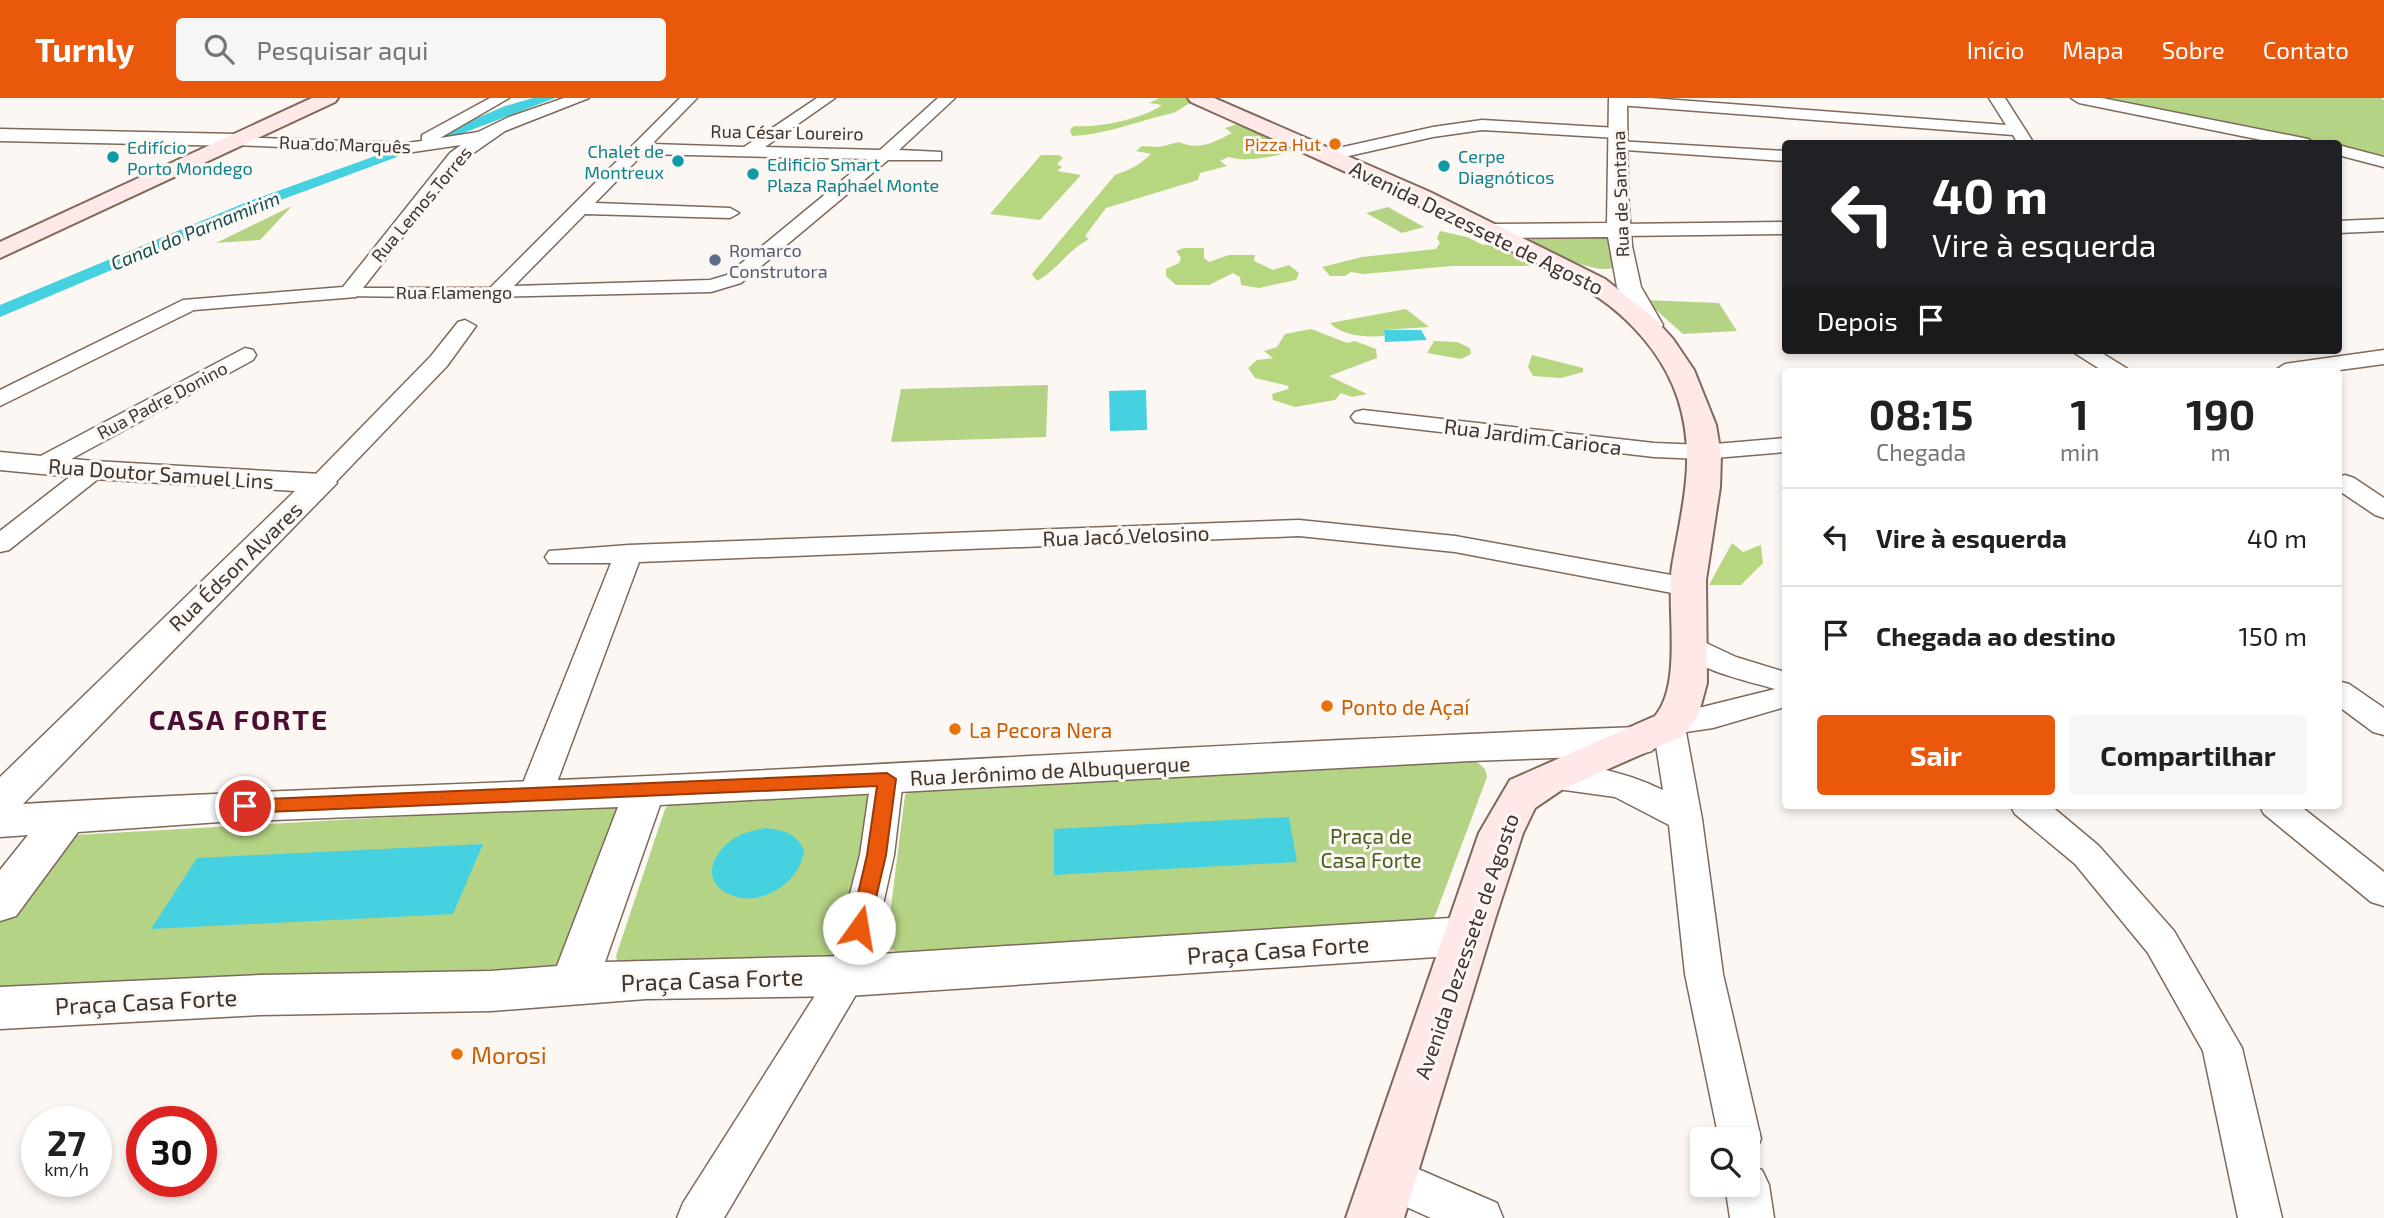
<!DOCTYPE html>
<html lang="pt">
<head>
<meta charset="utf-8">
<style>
  body { margin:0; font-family:"Exo 2",sans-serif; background:#f6f6f6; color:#202124; height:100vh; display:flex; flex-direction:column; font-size:26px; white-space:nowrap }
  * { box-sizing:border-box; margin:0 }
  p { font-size:23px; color:#757577 }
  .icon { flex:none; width:38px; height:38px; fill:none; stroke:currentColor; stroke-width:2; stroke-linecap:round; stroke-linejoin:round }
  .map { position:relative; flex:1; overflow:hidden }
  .details { position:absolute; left:1782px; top:270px; width:560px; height:441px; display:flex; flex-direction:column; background:#fff; border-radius:7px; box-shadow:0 4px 10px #0003 }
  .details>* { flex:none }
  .guide { position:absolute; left:1782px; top:42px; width:560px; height:214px; border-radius:7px; box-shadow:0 4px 10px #0003; background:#202124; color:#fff; overflow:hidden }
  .buttons { position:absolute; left:1690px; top:1029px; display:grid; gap:14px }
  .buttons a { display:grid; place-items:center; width:70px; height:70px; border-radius:7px; background:#fff; box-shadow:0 4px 10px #0003; font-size:35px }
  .speed { position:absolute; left:21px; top:1008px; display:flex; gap:14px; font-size:35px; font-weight:700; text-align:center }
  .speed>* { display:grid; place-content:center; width:91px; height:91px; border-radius:50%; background:#fff; box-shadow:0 4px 10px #0003; line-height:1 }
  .speed small { font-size:18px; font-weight:400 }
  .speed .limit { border:10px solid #d22; background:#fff; color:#111 }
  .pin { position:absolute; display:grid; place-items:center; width:60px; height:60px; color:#fff; margin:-30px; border:4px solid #fff; border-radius:50%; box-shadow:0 2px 7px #0007 }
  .me { position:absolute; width:77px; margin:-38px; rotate:13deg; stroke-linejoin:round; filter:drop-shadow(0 0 5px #0008) }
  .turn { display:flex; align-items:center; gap:24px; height:147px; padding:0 35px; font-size:32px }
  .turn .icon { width:91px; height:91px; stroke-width:2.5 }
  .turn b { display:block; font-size:49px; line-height:60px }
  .then { display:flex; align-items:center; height:66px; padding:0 35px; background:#0003; gap:14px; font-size:26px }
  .eta { display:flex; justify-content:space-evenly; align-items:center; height:119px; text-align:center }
  .eta b { font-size:42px; font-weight:700; line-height:49px }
  .action { display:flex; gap:14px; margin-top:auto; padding:14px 35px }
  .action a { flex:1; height:80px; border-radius:7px; background:#ea580c; color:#fff; font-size:28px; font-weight:700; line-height:80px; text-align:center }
  .action a+a { background:#f6f6f6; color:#202124 }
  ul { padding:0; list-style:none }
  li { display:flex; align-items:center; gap:21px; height:98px; padding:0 35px; border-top:2px solid #e0e0e0 }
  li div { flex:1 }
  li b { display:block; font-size:26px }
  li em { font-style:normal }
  header { display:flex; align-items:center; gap:42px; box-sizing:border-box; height:98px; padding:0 35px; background:#ea580c; color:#fff }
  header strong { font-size:33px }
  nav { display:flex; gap:38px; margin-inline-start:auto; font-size:24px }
  .search { width:490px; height:63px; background:#f6f6f6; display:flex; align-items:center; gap:18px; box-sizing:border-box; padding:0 24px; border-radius:7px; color:#757577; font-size:26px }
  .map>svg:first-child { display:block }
</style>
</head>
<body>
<header>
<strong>Turnly</strong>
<div class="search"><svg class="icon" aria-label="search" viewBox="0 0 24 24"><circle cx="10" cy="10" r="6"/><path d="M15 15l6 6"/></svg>Pesquisar aqui</div>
<nav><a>Início</a><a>Mapa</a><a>Sobre</a><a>Contato</a></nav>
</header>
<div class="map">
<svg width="2384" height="1120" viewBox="0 0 2384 1120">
  <rect width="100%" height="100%" fill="#fcf7f3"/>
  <!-- green -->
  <path fill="#b5d385" d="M2077,0H2381L2384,2V64L2338,54V46L2299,45Z
    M292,108L260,142L216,145Z
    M1388,109L1424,129L1402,135L1366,115Z
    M1607,138L1612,141V170C1596,176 1540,153 1530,140Z
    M1645,202L1719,205L1737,233L1683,236Z
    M1048,287L1046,339L891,344L901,291Z
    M1475,662L1485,671L1487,679L1433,823L900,855L886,849L905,697L909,693Z
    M869,695L873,700L837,857L626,867L617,863L616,858L665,711L670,706Z
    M624,706L560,871L0,897V815L74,737Z"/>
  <!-- forest -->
  <path fill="#b6d680" d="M1159,0H1186L1193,4C1184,7 1178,15 1169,16C1134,24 1109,36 1072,38L1070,32L1074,28C1097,30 1143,21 1162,7L1149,5Z
    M1244,24L1299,51C1276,58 1252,65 1228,59L1220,63L1227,68L1200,75L1198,82L1106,110L1085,138L1089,141C1068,152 1057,172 1037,183L1032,176L1115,77C1129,72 1140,67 1151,56L1136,53L1142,48L1159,49L1179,44C1198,53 1215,44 1232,35L1225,30Z
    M1041,57H1059L1063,60L1057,66L1062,69L1057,73L1081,77L1040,122L990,116Z
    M1440,133L1467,139L1483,147L1492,146L1536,168H1451L1364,176L1351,174L1345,178H1330L1322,169L1362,159L1436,151L1440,145L1437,140Z
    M1184,150H1204V160L1209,164L1229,157H1255L1254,163L1273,172L1289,167L1299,175L1296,182L1259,190L1241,187L1240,179L1233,175L1209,187H1176L1166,178V171L1179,165L1181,160L1176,153Z
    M1406,211L1429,229L1384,232V238C1367,239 1343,239 1330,225Z
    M1311,231L1347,245L1355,243L1376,251L1377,260L1329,278L1367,296L1352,299L1341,295L1335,302L1295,309L1273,302L1272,296L1288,291L1289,288L1255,280L1248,270L1257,262L1273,260L1264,253L1277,249L1285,236Z
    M1434,243L1457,244L1470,250L1471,256L1461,261L1427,255Z
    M1532,257L1583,270V274L1561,280L1533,278L1528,269Z
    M1732,445L1743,454L1761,447L1763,465L1741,487H1709Z"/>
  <!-- water -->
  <path fill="#45d1df" d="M1384,232H1421L1427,242L1385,244Z
    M1146,292L1147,332L1110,333L1109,293Z
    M1289,719L1297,764L1054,777V731Z
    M765,730C784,732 796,735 804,752C801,787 753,815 722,792C701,777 717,750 735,740C744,734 755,732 765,730Z
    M483,746L453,816L151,831L197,760Z"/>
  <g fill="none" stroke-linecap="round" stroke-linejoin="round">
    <!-- canal -->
    <path fill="#45d1df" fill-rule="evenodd" d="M533,0H555L450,40L438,37L505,8Z
      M392,52L399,56L397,59L259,110L0,219V207L247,104Z"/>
    <!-- pedestrian casing -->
    <g stroke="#7e695a" stroke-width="3">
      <path id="pedestrian" d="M349,190H496L504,195L496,200L344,198L341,195Z"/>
    </g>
    <!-- minor casing -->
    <g stroke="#7e695a" stroke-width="3">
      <path id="minor" d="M490,0H509L440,40L478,34L509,19L564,0H589L505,33L462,63L356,199L194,212L0,308V292L183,202L343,189L450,55L461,47L406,55L237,47L231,45V39L406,45L422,43V37Z
        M680,0H697L652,46L744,49L817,0H835L765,49L880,52L938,0H955L899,52L941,54V62H888L741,185L711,194L489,199L486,195L489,191ZM643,56L868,61L727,177L710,182L514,188L585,116L730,120L739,115L730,110L595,105Z
        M1612,0H1651L2006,27L1989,0H2005L2033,44L2018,46L2013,37L1618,7L1613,5Z
        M2071,0H2102L2308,41L2316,46H2281L2079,5Z
        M1482,22L1617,30L1625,35L1617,40L1482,32L1433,39L1331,62L1323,57L1325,53L1433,29Z
        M1617,43L1785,53V63L1611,51L1609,48Z
        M2338,47L2384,59V69L2338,57Z
        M2384,121V133L2338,135V123Z
        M1785,124V136L1621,138L1612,132L1621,126Z
        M465,222L476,228L447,268L330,390H312L308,385L312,380L431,258L458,224Z
        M245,250L253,252L256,257L253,262L51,372H33L30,367L33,362Z
        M2070,252H2097L2131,273H2103Z
        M2384,252V266L2332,273H2274L2285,266Z
        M1363,312L1654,345L1703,347L1785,340V354L1703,361L1654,359L1355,324L1351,319L1355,314Z
        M94,365L103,367L106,372L103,377L9,452L0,454V433L85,367Z
        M2345,377L2354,380L2384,400V420L2375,417L2338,392V379Z
        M1299,422L1455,438L1688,480L1698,483L1702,489L1698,495L1688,498L1455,454L1299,438L639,464L553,695L548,704L536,707L524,704L519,695L611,465H549L545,459L549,453L629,447Z
        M1689,537L1736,559L1785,574V609L1713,630L1686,634L1702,721L1723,876L1761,1041L1755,1055L1748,1058V1041H1719L1685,876L1669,727L1615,699L1536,688L1532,680L1536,672C1576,660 1628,675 1663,692L1653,628L1658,620L1775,591C1748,583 1690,571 1674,547L1679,540Z
        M2338,583L2349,586L2384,610V637L2373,634L2338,608Z
        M887,669L899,673L903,681L894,757L867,878L724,1120H677L683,1105L830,874L860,757L871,681L875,673Z
        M2010,707H2050L2099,748L2174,833L2242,950L2282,1120H2238L2203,953L2148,855L2075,766L2015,716Z
        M2259,707H2299L2384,774V808L2371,804L2264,716Z
        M1388,1058L1497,1105L1503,1120H1431L1373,1094L1366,1079L1373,1064Z
        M1748,1067L1762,1072L1769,1087L1774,1120H1730L1725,1087H1748Z"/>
    </g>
    <!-- tertiary casing -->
    <g stroke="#7e695a" stroke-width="3">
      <path id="tertiary" d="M1609,0H1627L1628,96L1632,148L1641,189L1663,227L1659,233H1641L1617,189L1608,139L1494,140L1486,138L1482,133L1486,128L1494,126L1607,125Z
        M0,31L237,36L247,42L237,48L0,43Z
        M0,354L94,363L321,376L332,378L337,385L23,706C232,693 440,688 648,678C978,662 1308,641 1638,629L1652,633L1658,643L1652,653L1638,657L1470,663L660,707L605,864L848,858L1466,819L1482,825L1489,838L1482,851L1466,857L848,898L646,901L491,913L260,917L0,931V889L260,877L491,873L557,868L618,709L220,724L78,734L16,818L0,823V772L28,737L0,739V679L295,393L94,381L0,372Z"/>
    </g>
    <!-- secondary casing -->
    <g stroke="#7e695a" stroke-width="4">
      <path id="secondary" d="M312,0H338L335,4L0,160V144Z
        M1188,0H1214L1430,94L1605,181L1653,219L1673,241L1694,272L1716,327L1721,357L1720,389L1706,482L1707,585L1698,618L1683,638L1563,691L1535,710L1523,735L1496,818L1404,1120H1346L1479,735L1510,682L1655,618C1683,585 1666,509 1672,468C1682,410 1697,359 1678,301C1666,264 1640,232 1610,208C1574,180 1530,163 1489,142C1391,93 1291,49 1191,4Z"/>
    </g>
    <!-- pedestrian -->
    <use href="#pedestrian" fill="#fff" fill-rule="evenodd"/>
    <!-- minor -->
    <use href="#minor" fill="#fff" fill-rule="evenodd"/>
    <!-- tertiary -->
    <use href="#tertiary" fill="#fff" fill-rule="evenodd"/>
    <!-- secondary -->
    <use href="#secondary" fill="#fee8e8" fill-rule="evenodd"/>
  </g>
  <!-- route -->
  <path fill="#ea580c" stroke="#983908" stroke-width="2" d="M887,675L896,681L886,757L869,830L866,836H852L850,830L867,757L877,688L245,715L236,708L245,702Z"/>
  <!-- markers -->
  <g fill="#e8710a" stroke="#fcf7f3" stroke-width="2.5">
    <circle cx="1335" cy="46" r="7"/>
    <circle cx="1327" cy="608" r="7"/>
    <circle cx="955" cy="631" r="7"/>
    <circle cx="457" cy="956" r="7"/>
  </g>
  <g fill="#0f9aa8" stroke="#fcf7f3" stroke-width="2.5">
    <circle cx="113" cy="59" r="7"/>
    <circle cx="678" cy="63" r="7"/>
    <circle cx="1444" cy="68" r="7"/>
    <circle cx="753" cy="76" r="7"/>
  </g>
  <circle fill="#5c6f8a" stroke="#fcf7f3" stroke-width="2.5" cx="715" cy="162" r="7"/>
  <g text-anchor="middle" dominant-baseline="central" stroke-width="6" stroke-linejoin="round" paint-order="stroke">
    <!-- far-street labels -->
    <g font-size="18" fill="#3d342d" stroke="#fcf7f3">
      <text transform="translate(787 34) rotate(1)">Rua César Loureiro</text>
      <text transform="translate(345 46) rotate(2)">Rua do Marquês</text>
      <text transform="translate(1620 96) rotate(-92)">Rua de Santana</text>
      <text transform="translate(421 106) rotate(-50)">Rua Lemos Torres</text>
      <text x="454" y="194">Rua Flamengo</text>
      <text transform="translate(162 302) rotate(-28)">Rua Padre Donino</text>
    </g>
    <!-- far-food labels -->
    <g font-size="18" fill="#c56008" stroke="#fcf7f3" text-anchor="end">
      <text x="1321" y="46">Pizza Hut</text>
    </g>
    <!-- far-culture labels -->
    <g font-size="18" fill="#0d838f" stroke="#fcf7f3" text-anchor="start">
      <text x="127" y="49">Edifício<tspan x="127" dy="21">Porto Mondego</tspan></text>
      <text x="664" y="53" text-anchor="end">Chalet de<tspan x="664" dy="21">Montreux</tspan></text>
      <text x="1458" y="58">Cerpe<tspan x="1458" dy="21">Diagnóticos</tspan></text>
      <text x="767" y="66">Edificio Smart<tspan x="767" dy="21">Plaza Raphael Monte</tspan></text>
    </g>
    <!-- far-service labels -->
    <g font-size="18" fill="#4e5e75" stroke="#fcf7f3" text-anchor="start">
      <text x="729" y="152">Romarco<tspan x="729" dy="21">Construtora</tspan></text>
    </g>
    <!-- far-water labels -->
    <g font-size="19" font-style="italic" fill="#104c52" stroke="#fcf7f3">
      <text transform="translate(195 132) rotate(-22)">Canal do Parnamirim</text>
    </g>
    <!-- street labels -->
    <g font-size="21" fill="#3d342d" stroke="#fcf7f3">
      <text transform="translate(1477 129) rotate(26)">Avenida Dezessete de Agosto</text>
      <text transform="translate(1533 338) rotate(7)">Rua Jardim Carioca</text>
      <text transform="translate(161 375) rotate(4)">Rua Doutor Samuel Lins</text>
      <text transform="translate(1126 437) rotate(-2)">Rua Jacó Velosino</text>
      <text transform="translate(235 468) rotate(-44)">Rua Édson Alvares</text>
      <text transform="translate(1050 672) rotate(-3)">Rua Jerônimo de Albuquerque</text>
      <text transform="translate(1466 848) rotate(-71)">Avenida Dezessete de Agosto</text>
    </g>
    <!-- food labels -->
    <g font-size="21" fill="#c56008" stroke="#fcf7f3" text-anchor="start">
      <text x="1341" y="608">Ponto de Açaí</text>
      <text x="969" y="631">La Pecora Nera</text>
    </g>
    <!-- park labels -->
    <g font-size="21" fill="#495e21" stroke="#fcf7f3">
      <text x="1371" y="737">Praça de<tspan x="1371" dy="24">Casa Forte</tspan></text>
    </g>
    <!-- near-street labels -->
    <g font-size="24" fill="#3d342d" stroke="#fcf7f3">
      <text transform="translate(1278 851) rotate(-4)">Praça Casa Forte</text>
      <text transform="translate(712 881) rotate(-2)">Praça Casa Forte</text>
      <text transform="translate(146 903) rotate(-3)">Praça Casa Forte</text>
    </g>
    <!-- near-food labels -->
    <g font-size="24" fill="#c56008" stroke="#fcf7f3" text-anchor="start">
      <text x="471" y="956">Morosi</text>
    </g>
    <!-- district labels -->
    <g font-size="28" font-weight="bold" letter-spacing="2" fill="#4c0f33" stroke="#fcf7f3">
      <text x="239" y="621">CASA FORTE</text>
    </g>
  </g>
</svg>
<div class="buttons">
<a><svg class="icon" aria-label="search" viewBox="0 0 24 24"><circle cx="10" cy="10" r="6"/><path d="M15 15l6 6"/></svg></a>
</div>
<div class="speed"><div>27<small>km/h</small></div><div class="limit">30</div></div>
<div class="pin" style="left:245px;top:708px;background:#d93025"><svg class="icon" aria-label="arrive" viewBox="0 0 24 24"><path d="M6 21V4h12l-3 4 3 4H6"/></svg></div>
<svg class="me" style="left:859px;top:830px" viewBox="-20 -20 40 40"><circle r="19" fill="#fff"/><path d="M0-13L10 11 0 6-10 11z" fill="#ea580c"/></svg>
<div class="guide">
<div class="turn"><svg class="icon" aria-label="left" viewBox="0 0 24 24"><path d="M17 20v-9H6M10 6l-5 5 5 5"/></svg><div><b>40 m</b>Vire à esquerda</div></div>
<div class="then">Depois<svg class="icon" aria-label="arrive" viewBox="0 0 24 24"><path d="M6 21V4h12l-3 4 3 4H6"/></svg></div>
</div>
<section class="details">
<div class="eta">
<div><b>08:15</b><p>Chegada</p></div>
<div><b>1</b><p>min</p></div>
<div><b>190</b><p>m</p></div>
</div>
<ul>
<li><svg class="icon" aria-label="left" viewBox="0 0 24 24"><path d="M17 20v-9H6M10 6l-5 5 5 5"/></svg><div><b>Vire à esquerda</b></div><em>40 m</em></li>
<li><svg class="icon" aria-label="arrive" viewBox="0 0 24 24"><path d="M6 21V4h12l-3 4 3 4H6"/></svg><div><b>Chegada ao destino</b></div><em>150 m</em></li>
</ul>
<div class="action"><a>Sair</a><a>Compartilhar</a></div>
</section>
</div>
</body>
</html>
